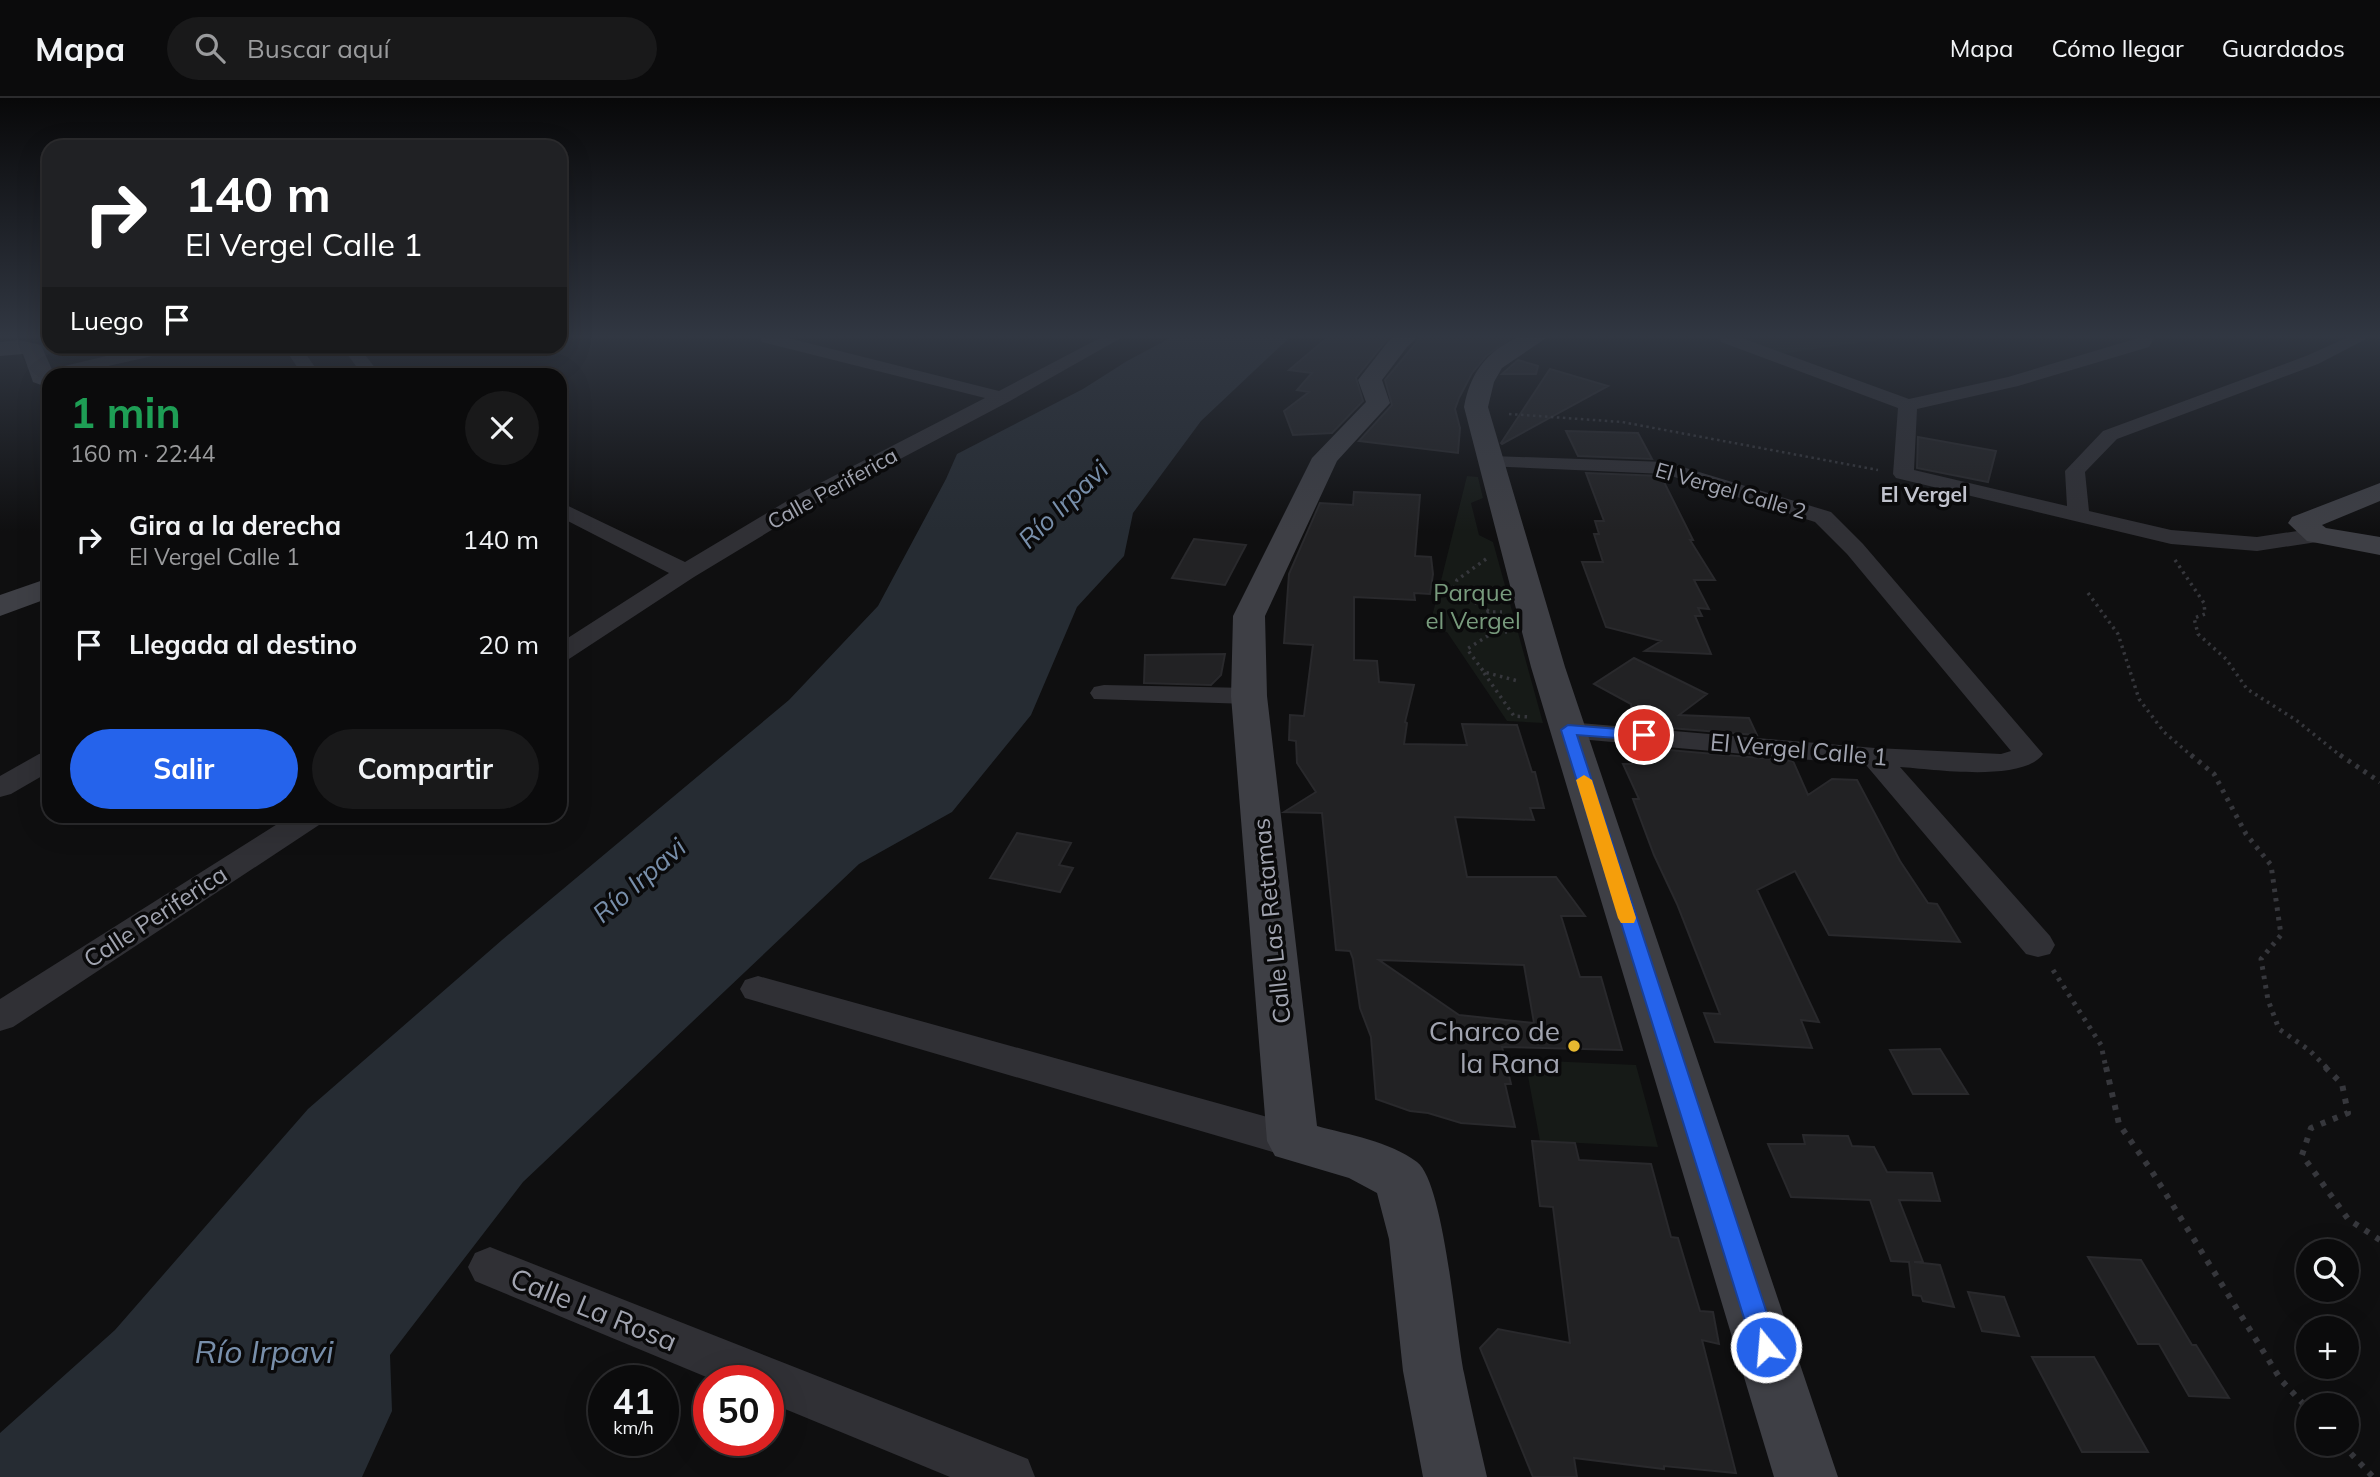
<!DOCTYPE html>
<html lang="es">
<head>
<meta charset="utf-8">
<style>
  body { margin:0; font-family:Mulish,sans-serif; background:#19191a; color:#f1f3f6; height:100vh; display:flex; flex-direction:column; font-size:26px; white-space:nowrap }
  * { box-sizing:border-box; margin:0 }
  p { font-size:23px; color:#9a9b9d }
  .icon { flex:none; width:38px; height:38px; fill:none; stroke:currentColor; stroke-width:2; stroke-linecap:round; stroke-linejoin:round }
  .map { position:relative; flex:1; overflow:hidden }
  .panel { position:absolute; left:42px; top:270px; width:525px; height:455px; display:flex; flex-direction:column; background:#0b0b0c; border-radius:21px; box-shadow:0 7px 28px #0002,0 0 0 2px #2b2b2d }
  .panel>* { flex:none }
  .hud { position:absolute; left:42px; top:42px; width:525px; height:214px; border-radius:21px; box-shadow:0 7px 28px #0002,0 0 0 2px #2b2b2d; background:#202124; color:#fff; overflow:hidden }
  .buttons { position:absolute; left:2296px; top:1141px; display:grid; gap:14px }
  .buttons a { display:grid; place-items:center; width:63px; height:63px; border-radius:50%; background:#0b0b0c; box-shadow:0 7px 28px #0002,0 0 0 2px #2b2b2d; font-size:35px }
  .speed { position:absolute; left:588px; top:1267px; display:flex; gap:14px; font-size:35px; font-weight:700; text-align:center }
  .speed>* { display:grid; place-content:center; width:91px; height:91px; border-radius:50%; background:#0b0b0c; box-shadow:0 7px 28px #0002,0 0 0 2px #2b2b2d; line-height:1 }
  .speed small { font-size:18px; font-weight:400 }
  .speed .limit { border:10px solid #d22; background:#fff; color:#111 }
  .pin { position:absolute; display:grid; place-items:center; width:60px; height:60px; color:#fff; margin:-30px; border:4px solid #fff; border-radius:50%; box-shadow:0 2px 7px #0007 }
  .me { position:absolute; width:77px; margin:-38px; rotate:343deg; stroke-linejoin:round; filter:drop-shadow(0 0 5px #0008) }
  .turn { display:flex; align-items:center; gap:24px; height:147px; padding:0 28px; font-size:32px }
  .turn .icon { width:91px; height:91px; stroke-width:2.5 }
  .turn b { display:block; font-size:49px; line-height:60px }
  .then { display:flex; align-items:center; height:66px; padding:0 28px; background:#0003; gap:14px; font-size:26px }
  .round { display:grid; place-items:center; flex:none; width:74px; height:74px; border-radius:37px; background:#19191a }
  .overview { display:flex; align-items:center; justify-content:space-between; height:119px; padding:0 28px }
  h1 { font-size:42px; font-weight:700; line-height:52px; color:#1e9e55 }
  .cta { display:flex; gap:14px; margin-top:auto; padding:14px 28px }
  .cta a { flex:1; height:80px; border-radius:42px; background:#2563eb; color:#fff; font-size:28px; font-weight:700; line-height:80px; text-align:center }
  .cta a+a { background:#19191a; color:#f1f3f6 }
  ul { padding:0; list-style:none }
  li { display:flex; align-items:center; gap:21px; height:105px; padding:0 28px }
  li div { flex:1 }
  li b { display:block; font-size:26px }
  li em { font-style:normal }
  header { display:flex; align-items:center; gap:42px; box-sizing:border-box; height:98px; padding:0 35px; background:#0b0b0c; border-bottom:2px solid #2b2b2d }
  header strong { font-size:33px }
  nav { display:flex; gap:38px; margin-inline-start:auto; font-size:24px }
  .search { width:490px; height:63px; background:#19191a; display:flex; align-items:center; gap:18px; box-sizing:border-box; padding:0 24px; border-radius:38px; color:#9a9b9d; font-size:26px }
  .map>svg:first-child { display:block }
</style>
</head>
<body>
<header>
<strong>Mapa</strong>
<div class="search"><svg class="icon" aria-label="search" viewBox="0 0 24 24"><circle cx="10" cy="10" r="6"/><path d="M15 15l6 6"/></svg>Buscar aquí</div>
<nav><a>Mapa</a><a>Cómo llegar</a><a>Guardados</a></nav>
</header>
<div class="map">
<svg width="2380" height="1379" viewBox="0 0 2380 1379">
  <rect width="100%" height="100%" fill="#0f0f10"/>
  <!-- green -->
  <path fill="#161a17" d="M1736,240H1882L1884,241L1781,256Z
    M1467,378L1478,379L1483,400L1471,405L1479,437L1493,444L1543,625L1507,623L1447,534L1429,531Z
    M1525,962L1636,967L1658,1049L1540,1043Z"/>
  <!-- water -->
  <path fill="#262c33" d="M1170,240H1289L1201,323L1133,415L1124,458L1077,509L1031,617L952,714L859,766L523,1084L390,1257L392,1313L362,1379H0V1335L115,1232L308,1011L502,842L789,602L878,508L946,381L957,356L1083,291L1127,263Z"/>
  <!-- building -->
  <path fill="#222224" stroke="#29292c" stroke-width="2" fill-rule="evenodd" d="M1327,240H1388L1356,280L1363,303L1332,335L1293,337L1284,313L1309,294L1297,292L1312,275L1289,272Z
    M1420,240H1511L1486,258L1472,275L1459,300L1455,311L1460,330L1458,355L1359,343L1392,307L1385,282Z
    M1518,262L1538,268L1536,276H1502Z
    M1550,271L1608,288L1502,346L1501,345Z
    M1566,333L1638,335L1652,361L1578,358Z
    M1918,339L1996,353L1988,384L1917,370Z
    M1586,375L1661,378L1693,442H1690L1715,482H1694L1709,511L1698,510L1702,518H1695L1711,556L1645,553L1661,543L1606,529L1582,464H1603L1594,436H1599L1595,423H1604Z
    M1354,394L1420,397L1415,458L1431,459L1433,476L1430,496L1414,495L1415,502L1354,499V562L1377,563L1379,584L1414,587L1405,624L1407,625L1404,646L1467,647L1462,626L1517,627L1532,674H1535L1544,710H1530L1534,722L1455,719L1467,779H1556L1585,818H1561L1580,879H1601L1622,952L1502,949L1511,986H1505L1515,1029L1461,1025L1428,1015L1410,1013L1376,1001L1371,939L1360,910L1353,861L1350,853L1336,852L1322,715L1284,714L1316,694L1297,665L1296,643L1289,642L1290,617L1304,618L1313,547L1284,545L1289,476L1320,405L1353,407ZM1379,862L1524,867L1534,925L1459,917Z
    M1194,441L1246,447L1225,487L1172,480Z
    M1225,556L1221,577L1211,587L1144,585L1145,557Z
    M1634,560L1707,596L1679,617L1749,620L1757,637L1633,627L1631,606L1594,586Z
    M1634,649L1793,663L1808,697L1832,681L1857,682L1900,763L1928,805L1937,806L1960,844L1829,837L1795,773L1757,792L1819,924L1801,922L1812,950L1715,944L1704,915L1720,916L1677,806L1654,757L1633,701H1639L1623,666H1633L1628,652L1634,651Z
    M1017,735L1071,745L1059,767L1073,770L1060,794L990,780Z
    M1940,951L1968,996H1913L1890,952Z
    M1803,1037L1848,1038L1852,1048L1874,1049L1887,1074L1932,1075L1940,1103L1899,1102L1923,1164H1914L1940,1167L1954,1209L1923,1203L1921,1198L1913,1197L1909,1164L1891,1163L1870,1102L1791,1099L1768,1046H1805Z
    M1532,1043L1575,1045L1579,1062L1651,1066L1671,1139L1678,1140L1700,1213L1713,1214L1719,1246L1702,1242L1736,1375L1664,1368V1371L1574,1360L1577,1379H1533L1480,1250L1498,1231L1570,1245L1553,1109L1540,1108Z
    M2088,1159L2141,1162L2192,1247H2196L2229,1300L2189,1298L2159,1246H2138Z
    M1968,1194L2004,1199L2019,1238L1982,1233Z
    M2032,1259H2094L2148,1354H2082Z"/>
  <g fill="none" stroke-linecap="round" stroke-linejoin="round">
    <!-- path-far3 -->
    <path stroke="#36373c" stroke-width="2.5" stroke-dasharray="2.5 3.5" stroke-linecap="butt" d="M1509,316L1622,324L1878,372"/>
    <!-- path-far2 -->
    <path stroke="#36373c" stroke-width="3.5" stroke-dasharray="2.5 4.5" stroke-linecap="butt" d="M1486,461L1457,482L1454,491L1490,514H1502
      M2175,462L2204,505L2205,516L2194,520L2198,536L2226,561L2247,591L2296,622L2342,659
      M2088,495L2118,536L2139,601L2164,634L2193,659
      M1489,514L1477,519L1478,526L1494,534H1507
      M1494,534L1467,551L1484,574L1518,583
      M1484,575L1514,618L1530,619"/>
    <!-- path-far1 -->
    <path stroke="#36373c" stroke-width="5" stroke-dasharray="3.5 6" stroke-linecap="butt" d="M2191,657L2214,676L2246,736L2271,767L2281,837L2261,861L2268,902L2279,931L2309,952L2327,970
      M2340,657L2380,684
      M2053,872L2101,947L2106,970"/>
    <!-- path -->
    <path stroke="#36373c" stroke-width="6" stroke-dasharray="5 8" stroke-linecap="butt" d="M2106,969L2119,1026L2151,1072L2281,1282L2308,1311
      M2325,969L2342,986L2348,1015L2311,1030L2302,1057L2348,1121L2380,1142
      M2342,1346L2373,1379"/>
    <!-- street -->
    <path fill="#303035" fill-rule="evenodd" d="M760,240H788L999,293L1100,240H1121L1010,303L813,407L694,479L569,561L560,564V545L669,475L560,419V404L685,464L797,397L985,300L762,244Z
      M1719,240H1742L1909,301L2008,279L2138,240H2154L2149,249L2018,288L1917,311L1914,372L2067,408L2065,373L2103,333L2306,258L2346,240H2368L2318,266L2117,341L2085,374L2089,413L2171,432L2257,439L2317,430L2325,432L2328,437L2325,442L2317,444L2257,453L2171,446L1896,380L1893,376L1898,310L1721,244Z
      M149,248H181L179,252L73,276H49V280L44,276L47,272Z
      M283,248H300L320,276H302Z
      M341,248H358L380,276H362Z
      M1492,358L1666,364L1831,414L1863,446L2043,656C2023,685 1932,671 1900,669L2050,838L2055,847L2050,856L2038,859L2026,856L1866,667L1568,640L1558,638L1554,632L1558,626L1568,624L1875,650L2001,656L2011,653L1847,456L1815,424L1665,376L1485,368L1482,364L1485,360Z
      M1104,587L1249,590L1259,592L1263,598L1259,604L1249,606L1094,601L1090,595L1094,589Z
      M49,653V674L11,696L0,699V678L39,656Z
      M290,718H326L322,725L13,929L0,933V901Z
      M758,878L1293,1026L1307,1031L1313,1043L1307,1055L1293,1060L745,900L740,891L745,882Z
      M490,1149L1028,1361L1035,1379H950L768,1304V1283H716L475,1183L468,1169L475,1155Z"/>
    <!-- secondary -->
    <path fill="#3e3f45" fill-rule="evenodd" d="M1391,240H1417L1407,249L1382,282L1390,305L1337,363L1265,518L1267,598L1317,1028C1349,1037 1389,1043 1417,1064C1444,1084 1456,1237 1464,1275C1471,1310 1479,1344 1487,1379H1423L1403,1273L1389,1141L1377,1095L1349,1080L1275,1058L1267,1043L1231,598L1233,518L1312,360L1366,304L1358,282Z
      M1516,240H1546L1502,270L1494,284L1488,309L1565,569L1838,1379H1774L1531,569L1464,309C1470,276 1486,254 1516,240Z
      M19,242L41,247L54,276H49V290L33,284L23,256L0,258V244Z
      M2380,385V403L2322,427L2326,430L2380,439V457L2307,443L2288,425L2292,419Z
      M49,480V500L0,518V497Z"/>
  </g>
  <!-- sky -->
  <linearGradient id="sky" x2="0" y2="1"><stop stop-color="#080809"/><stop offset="0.55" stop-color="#313742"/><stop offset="1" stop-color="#313742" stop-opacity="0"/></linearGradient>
  <rect width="2380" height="433" fill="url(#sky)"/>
  <!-- route -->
  <path fill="#2563eb" stroke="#184099" stroke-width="2" d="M1568,627L1644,633L1651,637L1644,642L1577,637L1778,1249L1774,1257L1766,1261L1757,1257L1753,1249L1561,632Z"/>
  <!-- slow -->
  <path fill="#f59e0b" d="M1584,677L1592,682L1636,820L1634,825H1621L1618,820L1576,682Z"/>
  <!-- markers -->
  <circle fill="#e7b930" stroke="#0a0a0b" stroke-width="2.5" cx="1574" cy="948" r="7"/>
  <g text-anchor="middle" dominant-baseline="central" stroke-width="7" stroke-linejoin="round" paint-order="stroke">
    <!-- far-street labels -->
    <g font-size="21" fill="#a1a4b0" stroke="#0a0a0b">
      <text transform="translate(832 390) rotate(-29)">Calle Periferica</text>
      <text transform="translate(1731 392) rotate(16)">El Vergel Calle 2</text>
    </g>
    <!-- far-neighbourhood labels -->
    <g font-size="21" font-weight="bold" fill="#c1c3cd" stroke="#0a0a0b">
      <text x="1924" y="396">El Vergel</text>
    </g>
    <!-- park labels -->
    <g font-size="24" fill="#789b7d" stroke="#0a0a0b">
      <text x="1473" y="494">Parque<tspan x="1473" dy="28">el Vergel</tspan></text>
    </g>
    <!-- street labels -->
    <g font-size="24" fill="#a1a4b0" stroke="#0a0a0b">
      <text transform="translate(1799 651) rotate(5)">El Vergel Calle 1</text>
      <text transform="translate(155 818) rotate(-33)">Calle Periferica</text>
      <text transform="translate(1271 823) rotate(-96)">Calle Las Retamas</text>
    </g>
    <!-- water labels -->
    <g font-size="26" font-style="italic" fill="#788fab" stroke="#0a0a0b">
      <text transform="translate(1063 406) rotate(-44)">Río Irpavi</text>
      <text transform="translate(639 782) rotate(-41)">Río Irpavi</text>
    </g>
    <!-- near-poi labels -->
    <g font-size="28" fill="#a1a4b0" stroke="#0a0a0b" text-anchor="end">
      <text x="1560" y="932">Charco de<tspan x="1560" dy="32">la Rana</tspan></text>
    </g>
    <!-- near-street labels -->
    <g font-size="28" fill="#a1a4b0" stroke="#0a0a0b">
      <text transform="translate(594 1211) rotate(22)">Calle La Rosa</text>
    </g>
    <!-- near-water labels -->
    <g font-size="32" font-style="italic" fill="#788fab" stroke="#0a0a0b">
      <text x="264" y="1253">Río Irpavi</text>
    </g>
  </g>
</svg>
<div class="buttons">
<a><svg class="icon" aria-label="search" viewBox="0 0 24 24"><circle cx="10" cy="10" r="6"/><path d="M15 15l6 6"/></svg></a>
<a>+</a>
<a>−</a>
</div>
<div class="speed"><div>41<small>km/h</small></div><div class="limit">50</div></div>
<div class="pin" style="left:1644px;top:637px;background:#d93025"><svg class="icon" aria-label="arrive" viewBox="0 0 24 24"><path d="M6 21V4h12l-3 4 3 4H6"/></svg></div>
<svg class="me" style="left:1766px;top:1249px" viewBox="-20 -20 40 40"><circle r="17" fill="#2563eb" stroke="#fff" stroke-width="3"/><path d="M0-11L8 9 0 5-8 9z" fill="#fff"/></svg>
<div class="hud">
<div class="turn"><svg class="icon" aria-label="right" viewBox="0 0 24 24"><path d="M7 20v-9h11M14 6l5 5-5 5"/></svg><div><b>140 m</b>El Vergel Calle 1</div></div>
<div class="then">Luego<svg class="icon" aria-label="arrive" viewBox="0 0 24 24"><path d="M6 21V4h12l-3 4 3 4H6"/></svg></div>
</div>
<section class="panel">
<div class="overview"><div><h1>1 min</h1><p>160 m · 22:44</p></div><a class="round"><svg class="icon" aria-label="close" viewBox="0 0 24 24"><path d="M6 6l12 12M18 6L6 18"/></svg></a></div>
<ul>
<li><svg class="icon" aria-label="right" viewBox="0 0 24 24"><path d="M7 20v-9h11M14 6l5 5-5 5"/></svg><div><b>Gira a la derecha</b><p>El Vergel Calle 1</p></div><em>140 m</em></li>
<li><svg class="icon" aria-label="arrive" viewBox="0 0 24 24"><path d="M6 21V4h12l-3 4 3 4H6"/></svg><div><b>Llegada al destino</b></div><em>20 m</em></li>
</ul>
<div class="cta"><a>Salir</a><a>Compartir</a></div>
</section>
</div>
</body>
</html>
